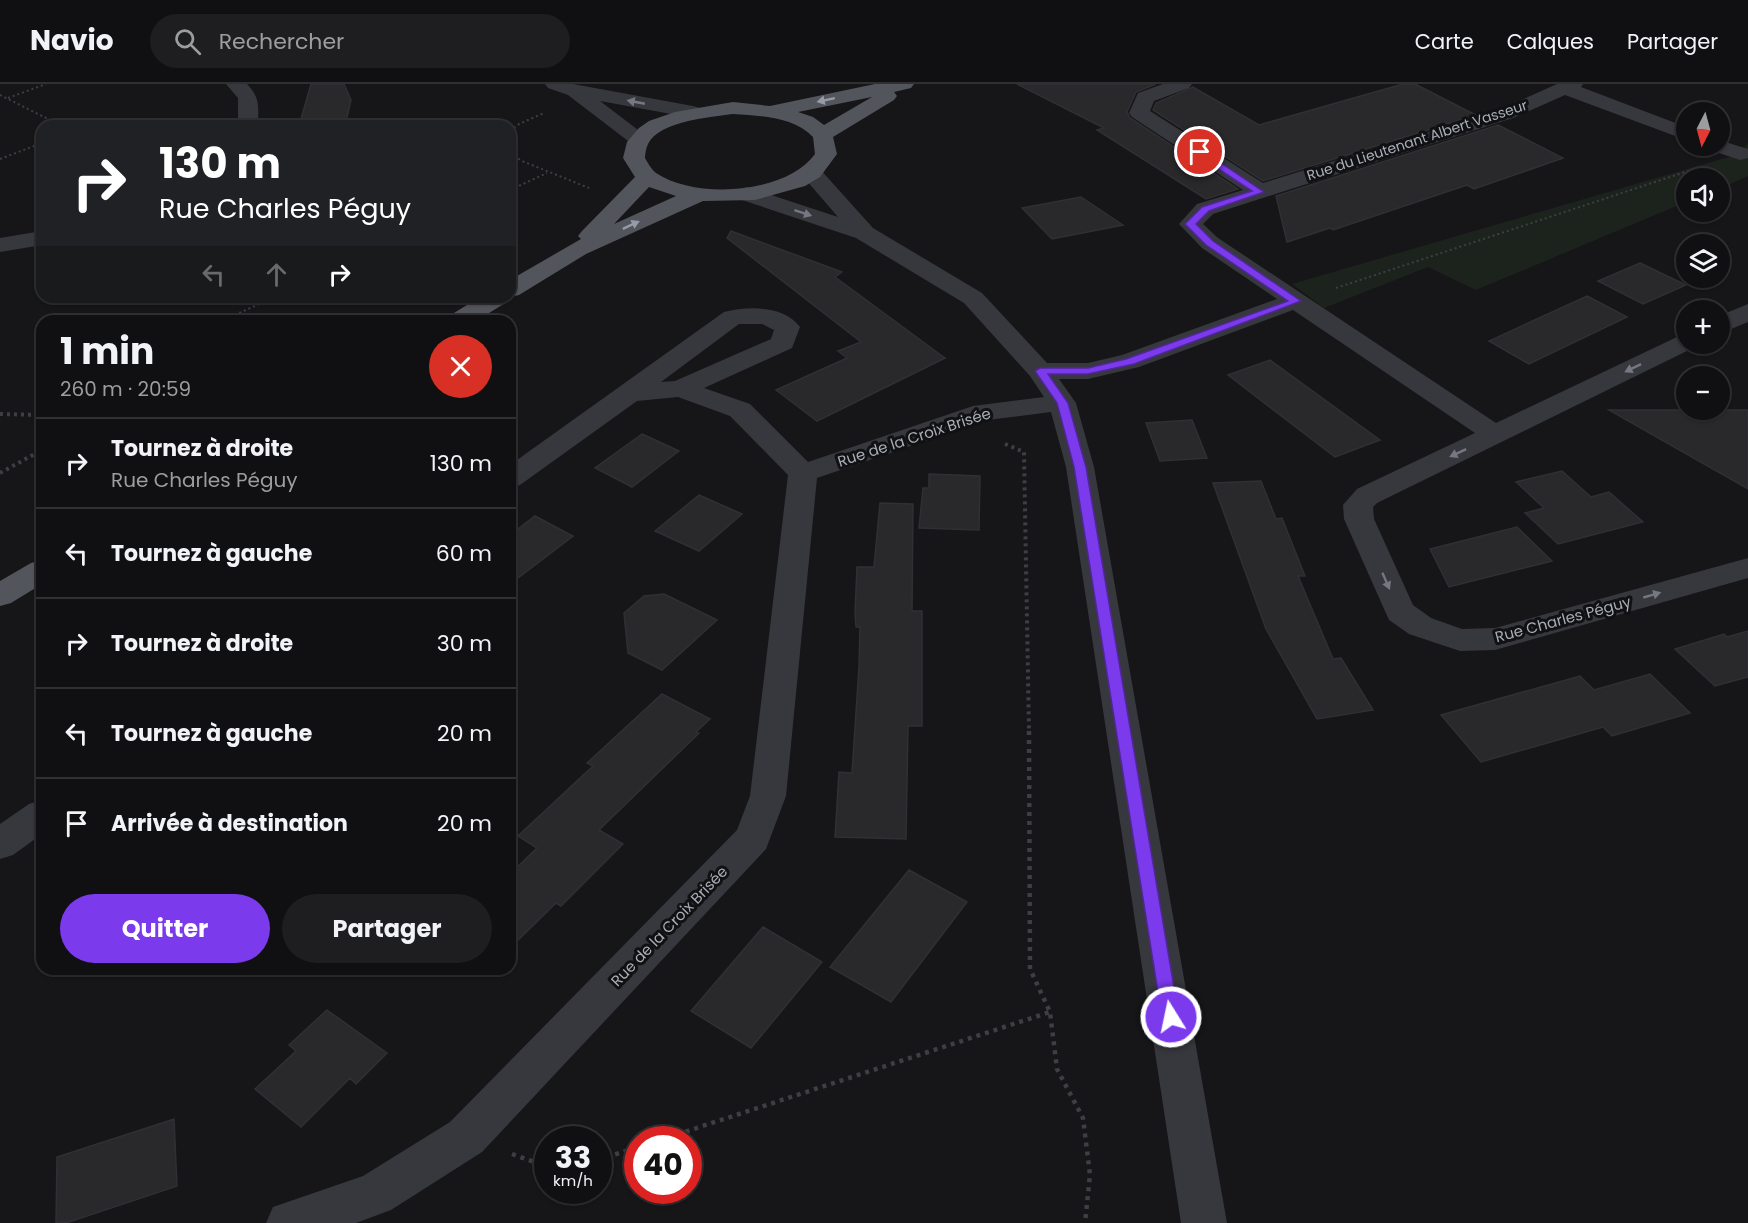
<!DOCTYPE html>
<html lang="fr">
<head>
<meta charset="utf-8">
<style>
  body { margin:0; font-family:Poppins,sans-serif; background:#1e1e20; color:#f1f3f6; height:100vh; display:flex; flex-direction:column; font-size:22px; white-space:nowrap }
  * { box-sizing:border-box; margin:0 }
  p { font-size:20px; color:#9c9d9f }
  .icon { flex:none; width:33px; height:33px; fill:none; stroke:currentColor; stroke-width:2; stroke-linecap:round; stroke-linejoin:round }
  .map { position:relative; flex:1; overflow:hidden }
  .drawer { position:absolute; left:36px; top:231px; width:480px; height:660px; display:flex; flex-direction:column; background:#101012; border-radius:18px; box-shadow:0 2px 4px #0004,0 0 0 2px #303032 }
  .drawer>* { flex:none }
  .banner { position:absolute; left:36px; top:36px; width:480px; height:183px; border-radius:18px; box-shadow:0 2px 4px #0004,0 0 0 2px #303032; background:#202124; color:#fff; overflow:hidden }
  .needle { width:39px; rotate:186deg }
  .buttons { position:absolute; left:1676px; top:18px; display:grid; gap:12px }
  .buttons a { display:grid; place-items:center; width:54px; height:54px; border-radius:50%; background:#101012; box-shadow:0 2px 4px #0004,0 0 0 2px #303032; font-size:30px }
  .speed { position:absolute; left:534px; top:1042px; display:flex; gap:12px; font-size:30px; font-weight:700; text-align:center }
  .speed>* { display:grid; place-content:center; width:78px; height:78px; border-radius:50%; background:#101012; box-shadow:0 2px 4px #0004,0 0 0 2px #303032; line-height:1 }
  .speed small { font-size:15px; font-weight:400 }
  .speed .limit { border:9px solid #d22; background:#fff; color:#111 }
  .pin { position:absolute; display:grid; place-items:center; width:51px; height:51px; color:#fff; margin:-26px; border:3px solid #fff; border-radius:50%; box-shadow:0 2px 6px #0007 }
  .me { position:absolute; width:66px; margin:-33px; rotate:350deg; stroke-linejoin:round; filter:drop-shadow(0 0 4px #0008) }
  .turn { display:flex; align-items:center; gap:21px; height:126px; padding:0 24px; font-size:27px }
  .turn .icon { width:78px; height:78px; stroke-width:2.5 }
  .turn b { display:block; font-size:42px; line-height:51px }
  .lanes { display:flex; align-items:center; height:57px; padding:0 24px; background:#0003; justify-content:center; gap:30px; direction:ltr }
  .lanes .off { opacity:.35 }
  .round { display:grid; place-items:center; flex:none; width:63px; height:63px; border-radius:32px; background:#1e1e20 }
  .head { display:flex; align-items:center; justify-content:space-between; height:102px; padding:0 24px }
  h1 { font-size:36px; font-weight:700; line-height:45px }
  .primary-button { display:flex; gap:12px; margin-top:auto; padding:12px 24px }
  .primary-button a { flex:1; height:69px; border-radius:36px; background:#7c3aed; color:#fff; font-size:24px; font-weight:700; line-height:69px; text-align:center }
  .primary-button a+a { background:#1e1e20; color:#f1f3f6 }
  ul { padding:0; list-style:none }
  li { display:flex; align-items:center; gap:18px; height:90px; padding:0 24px; border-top:2px solid #303032 }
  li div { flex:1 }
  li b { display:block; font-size:22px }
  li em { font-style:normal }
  header { display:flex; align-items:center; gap:36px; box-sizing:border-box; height:84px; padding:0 30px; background:#101012; border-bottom:2px solid #303032 }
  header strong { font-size:28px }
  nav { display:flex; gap:33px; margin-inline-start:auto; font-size:21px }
  .search { width:420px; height:54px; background:#1e1e20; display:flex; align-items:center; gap:15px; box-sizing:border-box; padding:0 21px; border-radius:33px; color:#9c9d9f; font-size:22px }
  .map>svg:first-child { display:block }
</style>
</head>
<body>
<header>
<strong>Navio</strong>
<div class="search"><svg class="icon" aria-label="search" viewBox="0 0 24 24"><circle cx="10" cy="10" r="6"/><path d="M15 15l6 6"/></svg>Rechercher</div>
<nav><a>Carte</a><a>Calques</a><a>Partager</a></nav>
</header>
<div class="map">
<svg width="1748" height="1139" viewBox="0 0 1748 1139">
  <rect width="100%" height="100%" fill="#161618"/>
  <!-- green -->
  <path fill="#1c231d" d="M1748,59V92L1719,105V94H1686V118L1476,206L1428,183L1324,224L1292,200L1739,70Z"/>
  <!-- building -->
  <path fill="#29292c" stroke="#303034" stroke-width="1.5" d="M311,0H344L351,16L345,42H299Z
    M1017,0H1156L1136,8L1127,28L1130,34L1238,105L1206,115L1097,46L1104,44Z
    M1403,0H1415L1476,31L1263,97L1153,26L1156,19L1193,3L1259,41Z
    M1498,41L1563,74L1474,105L1467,101L1333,146L1330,144L1287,158L1276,112Z
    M1081,113L1123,141L1052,155L1022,124Z
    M731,147L842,188L835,193L945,274L817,337L776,306L847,274L838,267L861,258L727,154Z
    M1640,179L1686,201L1643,220L1598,197Z
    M1587,212L1627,233L1529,280L1489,257Z
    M1270,276L1380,356L1335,373L1228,291Z
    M1609,326H1748V405Z
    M1192,336L1207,374L1160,377L1146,339Z
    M642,350L679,367L632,403L595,384Z
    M1562,387L1591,413L1609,408L1643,438L1558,460L1525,429L1544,424L1516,398Z
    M929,390L980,392L979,446L919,444L923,404H929Z
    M1261,397L1276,435L1282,434L1305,492H1298L1333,575L1341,574L1373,626L1317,635L1266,545L1213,399Z
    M699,411L742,430L699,467L655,447Z
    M880,419L913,420L912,527H922V642H908L906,755L835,753L839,688L852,689L859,583L860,543H856L855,529L857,483H874Z
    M535,432L573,452L510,500V451Z
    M1517,443L1552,477L1449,503L1430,465Z
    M664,510L717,536L662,586L628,569L624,529L644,512Z
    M1748,547V593L1715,602L1675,565L1724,550L1727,553Z
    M1650,590L1690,629L1612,652L1603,643L1481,678L1441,631L1580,592L1594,606Z
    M662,610L710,635L696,648L699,649L599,746L623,760L561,822L556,819L510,864V790L537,764L518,752L593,682L587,679Z
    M909,786L967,818L891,918L830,883Z
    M763,843L822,878L751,964L691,927Z
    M327,926L387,969L356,1000L350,994L301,1043L255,1005L296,967L289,961Z
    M174,1035L177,1102L66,1139H56L57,1073Z"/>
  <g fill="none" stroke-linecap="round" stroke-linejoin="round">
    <!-- path-far2 -->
    <path stroke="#3d3f44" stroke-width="2" stroke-dasharray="2 3" stroke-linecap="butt" d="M0,11L50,36L56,42
      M8,14L46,0
      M510,47L519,40L544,29
      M510,69L522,77L589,104
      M0,75L42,59
      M510,106L547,89
      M1336,204L1697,84
      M221,237L275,213"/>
    <!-- path-far1 -->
    <path stroke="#3d3f44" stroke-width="4" stroke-dasharray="3 4" stroke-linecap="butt" d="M0,330L42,331
      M1005,360L1024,368L1029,648
      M0,389L42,366"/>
    <!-- path -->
    <path stroke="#3d3f44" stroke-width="4.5" stroke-dasharray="4 5" stroke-linecap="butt" d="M1029,647L1030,885L1050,928L1057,985L1083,1034L1090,1091L1085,1139
      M660,1056L1050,928
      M512,1070L548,1083
      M598,1076L638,1063"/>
    <!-- minor -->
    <path fill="#37383d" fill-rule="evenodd" d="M226,0H247C261,15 258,22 258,42H238V14Z
      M545,0H573L693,22L700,24L703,28L700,32L693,34L600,17L646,52L650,56L646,60L639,62L632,60L568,11L548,4Z
      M1163,0H1192L1189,4L1154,17L1150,27L1263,99L1499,26L1557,0H1583L1581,3L1686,43V56L1565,11L1513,34L1213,130L1203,140L1218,154L1496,339L1677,253L1686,250V260H1698L1695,263L1377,419L1373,423L1374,435L1413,521L1431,534L1462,545L1495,544L1748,474V494L1495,566L1460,567L1409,550L1389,536L1344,435L1343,421L1357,405L1475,349L1293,226L1139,283L1088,295H1059L1076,319L1094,383L1227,1139H1181L1066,383L1051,328L987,336L817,394L786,712L766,765L482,1068L391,1126L356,1139H266L273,1123L363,1092L450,1038L737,746L750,712L788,391L730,332L678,313L637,317L520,401L510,404V381L724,228C748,222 784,221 800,243L792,264L704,304L750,320L808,378L973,322L1044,313L1030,292L964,219L856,154L739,115L736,110L739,105L747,103L838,133L800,89L803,84L811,82L819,84L873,144L982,209L1047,279H1088L1122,271L1277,215L1202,164L1179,140L1197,120L1243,106L1132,33L1129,29L1138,9ZM739,240H762L774,246L771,255L675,297L661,298Z
      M1719,56L1748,65V74L1740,76L1710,66L1707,62H1719Z
      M42,147V161L0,168V154Z
      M1748,220V238L1719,250V232Z
      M42,716V750L13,771L0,775V740L29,720Z"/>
    <!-- major -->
    <path fill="#53555c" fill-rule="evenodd" d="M875,0H914L911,4L894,8L897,12L894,16L833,53L837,70L820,93L805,102L755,116L703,117L586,170L519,211L510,213L507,218L476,237H445L449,232L480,213H510V196L581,155L578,152L582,147L635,93L623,74L627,58L639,44L649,37L675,28L733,18L770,22ZM872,13L824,41L813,33L798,28ZM733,30C759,32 793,32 813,53L815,70C786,110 696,116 656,89C651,85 648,79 645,74C645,70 646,64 648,60C659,37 711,33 733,30ZM649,103L676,112L614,140Z
      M42,476V500L11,519L0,522V497L31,479Z"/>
  </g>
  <!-- one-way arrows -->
  <defs><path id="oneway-solid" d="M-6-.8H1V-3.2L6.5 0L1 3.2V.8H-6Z" transform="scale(1.5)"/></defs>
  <g fill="#979ba6">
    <use href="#oneway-solid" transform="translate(826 16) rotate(168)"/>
    <use href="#oneway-solid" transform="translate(631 141) rotate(-25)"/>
  </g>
  <g fill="#757881">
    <use href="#oneway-solid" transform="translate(636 18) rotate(-169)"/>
    <use href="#oneway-solid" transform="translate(803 129) rotate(18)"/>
    <use href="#oneway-solid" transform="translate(1633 284) rotate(154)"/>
    <use href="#oneway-solid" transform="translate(1458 369) rotate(155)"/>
    <use href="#oneway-solid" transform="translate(1386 497) rotate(66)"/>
    <use href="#oneway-solid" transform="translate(1652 511) rotate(-16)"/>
  </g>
  <!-- route -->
  <path fill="#7c3aed" stroke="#51269a" stroke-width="1.5" d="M1200,65L1264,108L1209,127L1196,140L1213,157L1301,217L1134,280L1088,290H1048L1068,319L1086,383L1179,933L1177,938L1171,940L1165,938L1162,933L1074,383L1057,319L1035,287L1040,284H1088L1126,275L1288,217L1206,161L1185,140L1202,123L1252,107L1196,70L1195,68Z"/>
  <g text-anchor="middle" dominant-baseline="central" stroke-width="6" stroke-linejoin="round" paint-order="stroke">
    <!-- far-street labels -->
    <g font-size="14" fill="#a8adb8" stroke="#111113">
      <text transform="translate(1417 56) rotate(-18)">Rue du Lieutenant Albert Vasseur</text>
    </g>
    <!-- street labels -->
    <g font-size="15" fill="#a8adb8" stroke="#111113">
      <text transform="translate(914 353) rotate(-18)">Rue de la Croix Brisée</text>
      <text transform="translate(1563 535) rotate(-15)">Rue Charles Péguy</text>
      <text transform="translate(669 842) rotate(-46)">Rue de la Croix Brisée</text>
    </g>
  </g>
</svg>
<div class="buttons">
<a><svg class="needle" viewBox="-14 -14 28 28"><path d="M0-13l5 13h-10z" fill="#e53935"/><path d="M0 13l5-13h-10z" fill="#9c9d9f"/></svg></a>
<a><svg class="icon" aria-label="sound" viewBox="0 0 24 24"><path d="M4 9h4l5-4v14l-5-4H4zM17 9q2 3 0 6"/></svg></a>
<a><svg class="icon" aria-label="layers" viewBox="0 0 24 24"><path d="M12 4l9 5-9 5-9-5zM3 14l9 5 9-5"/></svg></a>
<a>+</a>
<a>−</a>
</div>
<div class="speed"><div>33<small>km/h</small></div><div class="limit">40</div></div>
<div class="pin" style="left:1200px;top:68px;background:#d93025"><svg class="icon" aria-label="arrive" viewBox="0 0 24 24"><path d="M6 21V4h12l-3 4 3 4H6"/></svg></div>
<svg class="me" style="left:1171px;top:933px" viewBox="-20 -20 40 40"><circle r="17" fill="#7c3aed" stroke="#fff" stroke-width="3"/><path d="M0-11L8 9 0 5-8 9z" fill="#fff"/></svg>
<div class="banner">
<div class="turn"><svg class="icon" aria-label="right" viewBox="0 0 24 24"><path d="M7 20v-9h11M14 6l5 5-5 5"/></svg><div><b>130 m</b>Rue Charles Péguy</div></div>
<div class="lanes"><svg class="icon off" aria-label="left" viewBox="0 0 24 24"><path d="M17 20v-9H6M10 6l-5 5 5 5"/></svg><svg class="icon off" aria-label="ahead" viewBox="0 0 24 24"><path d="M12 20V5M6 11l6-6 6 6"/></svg><svg class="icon" aria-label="right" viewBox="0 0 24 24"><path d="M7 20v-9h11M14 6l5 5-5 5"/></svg></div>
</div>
<section class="drawer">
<div class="head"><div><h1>1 min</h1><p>260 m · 20:59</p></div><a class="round" style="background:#d93025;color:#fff"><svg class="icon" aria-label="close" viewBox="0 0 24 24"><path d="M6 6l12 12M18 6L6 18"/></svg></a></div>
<ul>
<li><svg class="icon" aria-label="right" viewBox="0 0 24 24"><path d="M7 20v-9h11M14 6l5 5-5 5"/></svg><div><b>Tournez à droite</b><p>Rue Charles Péguy</p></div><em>130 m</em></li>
<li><svg class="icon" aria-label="left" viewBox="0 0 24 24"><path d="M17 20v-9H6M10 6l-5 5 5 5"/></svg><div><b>Tournez à gauche</b></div><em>60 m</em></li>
<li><svg class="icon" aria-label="right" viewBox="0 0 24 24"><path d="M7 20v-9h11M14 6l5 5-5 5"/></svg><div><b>Tournez à droite</b></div><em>30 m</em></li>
<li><svg class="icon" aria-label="left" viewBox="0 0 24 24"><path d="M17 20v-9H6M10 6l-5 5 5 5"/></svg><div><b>Tournez à gauche</b></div><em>20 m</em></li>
<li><svg class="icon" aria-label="arrive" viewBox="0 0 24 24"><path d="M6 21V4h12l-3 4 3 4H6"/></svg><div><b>Arrivée à destination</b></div><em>20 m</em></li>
</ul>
<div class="primary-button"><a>Quitter</a><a>Partager</a></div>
</section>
</div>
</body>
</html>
